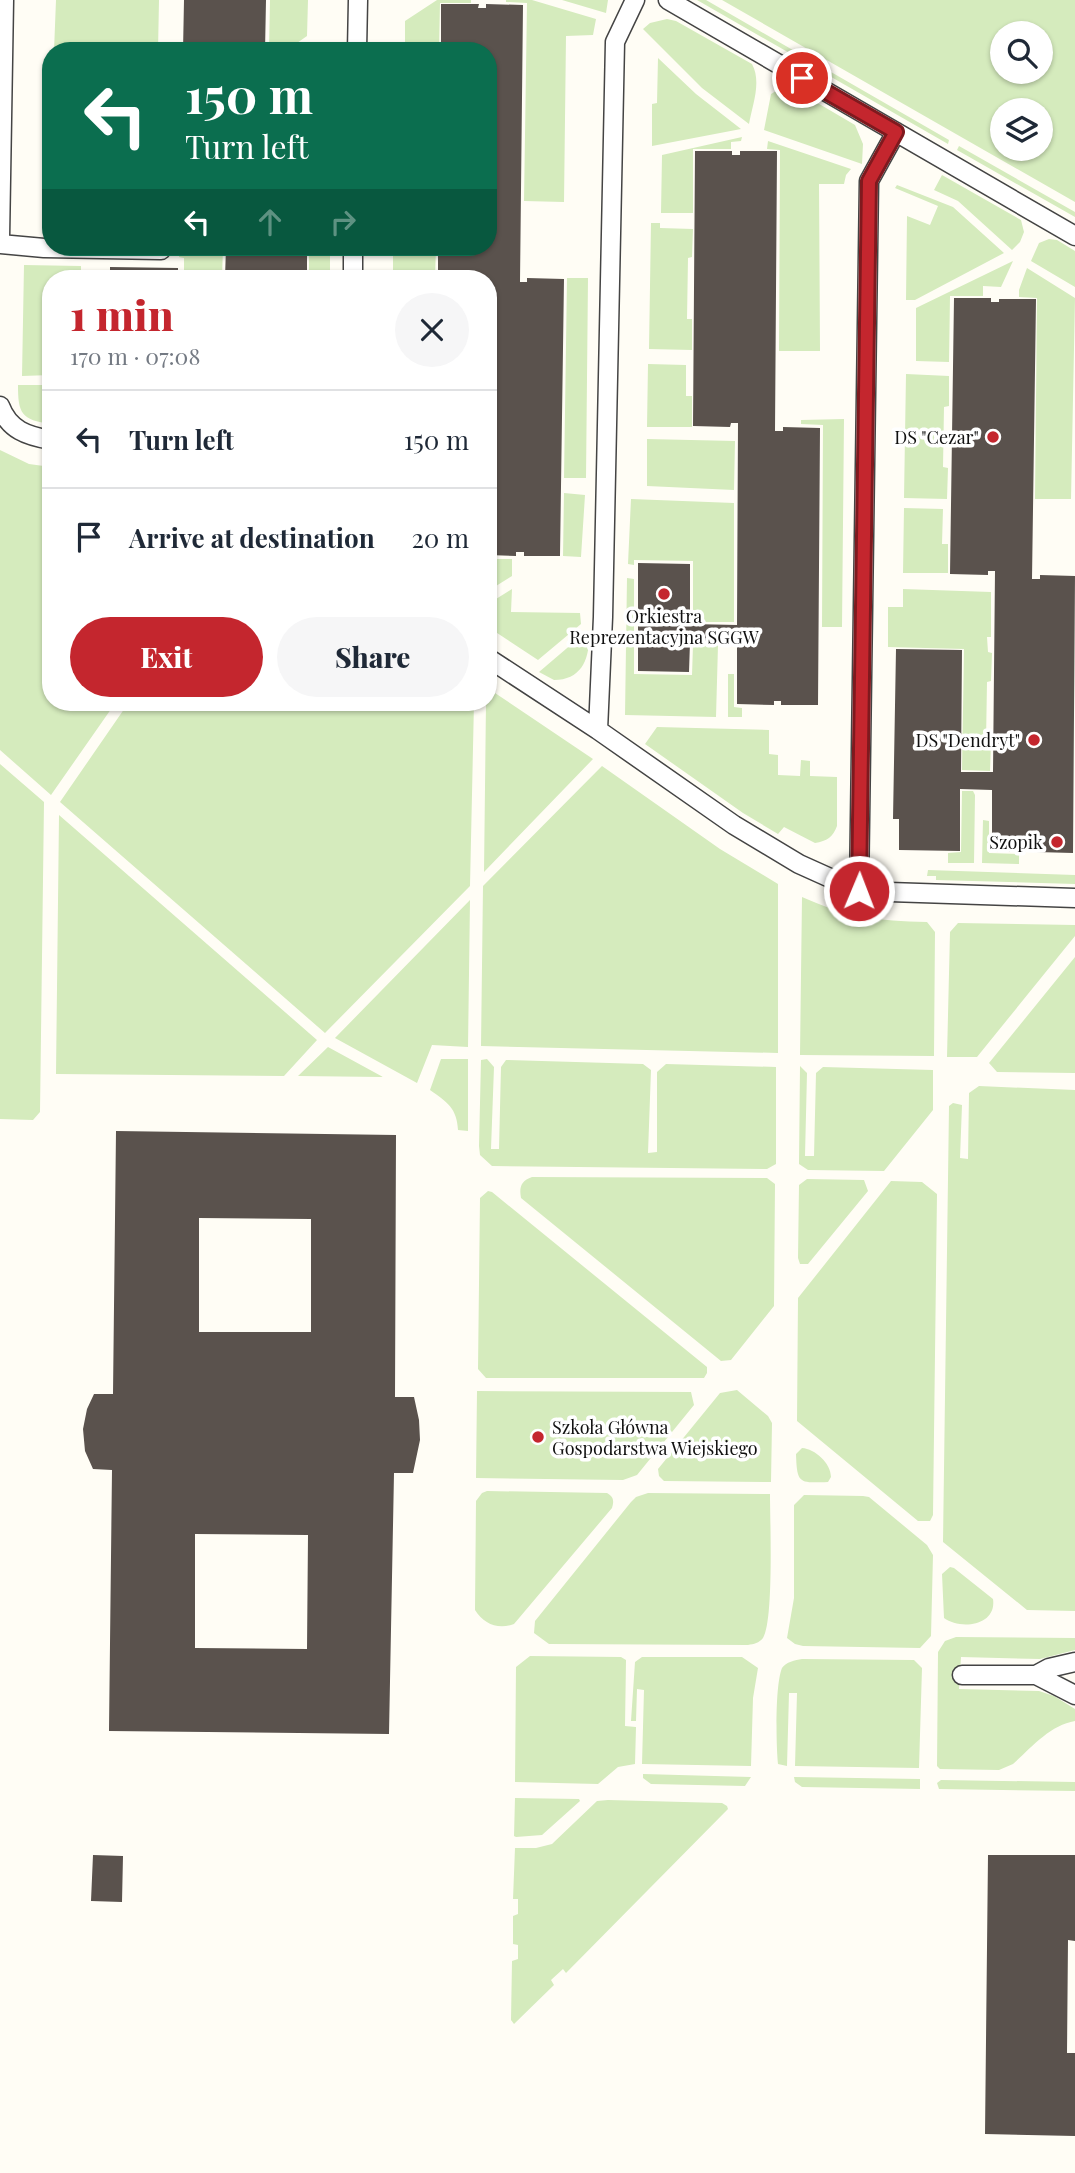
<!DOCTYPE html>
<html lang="en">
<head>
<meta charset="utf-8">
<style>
  body { margin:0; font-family:"Playfair Display",serif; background:#f6f6f7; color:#1f2937; height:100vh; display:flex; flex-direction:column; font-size:26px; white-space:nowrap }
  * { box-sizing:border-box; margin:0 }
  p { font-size:23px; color:#747a83 }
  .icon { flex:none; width:38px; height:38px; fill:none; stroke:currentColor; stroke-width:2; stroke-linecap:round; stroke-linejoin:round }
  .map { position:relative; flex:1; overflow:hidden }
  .drawer { position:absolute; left:42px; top:270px; width:455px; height:441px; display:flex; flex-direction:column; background:#fff; border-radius:28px; box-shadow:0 2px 5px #0004 }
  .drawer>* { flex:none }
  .guide { position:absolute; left:42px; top:42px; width:455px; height:214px; border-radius:28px; box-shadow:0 2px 5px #0004; background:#0b6e4f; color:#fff; overflow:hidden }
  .buttons { position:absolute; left:990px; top:21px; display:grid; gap:14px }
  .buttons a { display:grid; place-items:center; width:63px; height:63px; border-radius:50%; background:#fff; box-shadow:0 2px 5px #0004; font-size:35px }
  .pin { position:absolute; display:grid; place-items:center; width:60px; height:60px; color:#fff; margin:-30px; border:4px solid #fff; border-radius:50%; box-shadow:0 2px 7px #0007 }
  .me { position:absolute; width:77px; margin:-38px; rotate:1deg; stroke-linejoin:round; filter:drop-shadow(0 0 5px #0008) }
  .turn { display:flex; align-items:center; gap:24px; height:147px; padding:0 28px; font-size:32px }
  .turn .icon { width:91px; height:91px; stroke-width:2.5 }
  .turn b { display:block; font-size:49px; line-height:60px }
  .lanes { display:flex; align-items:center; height:66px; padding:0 28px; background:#0003; justify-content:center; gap:35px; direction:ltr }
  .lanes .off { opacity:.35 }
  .round { display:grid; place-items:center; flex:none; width:74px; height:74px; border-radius:37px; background:#f6f6f7 }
  .summary { display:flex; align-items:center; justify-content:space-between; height:119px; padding:0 28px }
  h1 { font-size:42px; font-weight:800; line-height:52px; color:#c4262e }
  .primary-button { display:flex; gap:14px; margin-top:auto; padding:14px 28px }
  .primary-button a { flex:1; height:80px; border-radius:42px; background:#c4262e; color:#fff; font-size:28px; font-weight:800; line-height:80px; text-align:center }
  .primary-button a+a { background:#f6f6f7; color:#1f2937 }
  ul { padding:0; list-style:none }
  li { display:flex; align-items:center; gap:21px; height:98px; padding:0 28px; border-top:2px solid #e0e1e3 }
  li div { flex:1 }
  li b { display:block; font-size:26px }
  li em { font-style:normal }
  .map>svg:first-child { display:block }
</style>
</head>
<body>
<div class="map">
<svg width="1075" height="2173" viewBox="0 0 1075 2173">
  <rect width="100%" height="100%" fill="#fffdf5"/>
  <!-- green -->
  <path fill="#d5ebbd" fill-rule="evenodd" d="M56,0H159L158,51H54Z
    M270,0H308L307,36L287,50H269Z
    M437,0H471V3H440L439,51H405V21Z
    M506,0H532L596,19L593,35L566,36L564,202L524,201L527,3L506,2Z
    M562,0H608L606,13Z
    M697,0H706L949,140L948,144Z
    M722,0H1075V202ZM1041,33V72H1003V33ZM1003,110H1041V149H1003Z
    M667,19L676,21L752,64C762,82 752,106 749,124L702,88L643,29L650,23Z
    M658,58L696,94L741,129L652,146V104L657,103Z
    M781,88H792L855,125L863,144L862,164L764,130L771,94Z
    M742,137L741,141L731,142V149H693V213H661L662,155Z
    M768,141L851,169L846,175L844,184H819L820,351H779L780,150L767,149Z
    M959,146L1075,212V217L957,150Z
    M942,175L1021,220L1024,232L1020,242L1012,250L958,201L934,190Z
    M897,185L953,207L1004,253L915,300H906L907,216L930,225L938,206L895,188Z
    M651,223H660V228L693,229L692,257L688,258L687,319H692V350L649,349Z
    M1049,239L1057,240L1075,251V287L1031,261L1039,243Z
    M179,247H223L222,278H184V258L179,257Z
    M309,247H330V278H309Z
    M393,247H436L435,278L393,277Z
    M1013,261L1001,287L983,286V296H950L949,362L916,361V308Z
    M24,265L81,266V278H51V375L22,376Z
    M1027,268L1075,298L1071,499H1035L1037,298L1019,297V290Z
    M567,278H588L586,478H564Z
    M648,364L686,365V396H692V427H647Z
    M906,374L949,376V406L944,407L943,467L948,468L947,499L904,498Z
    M18,385H51V424C21,420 18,413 18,385Z
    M844,419L842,627H822L823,425L801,424V420Z
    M647,439L735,441L734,490L647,486Z
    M0,450L29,464L51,467V702H116L51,795L0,750Z
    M564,493L585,495L581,557L563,556Z
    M631,499L734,503V622H693V561L634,560V565L628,564Z
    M904,508L943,509L942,544H948V573H903Z
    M488,559H512V576L488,591Z
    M627,578L634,579V674L692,675L693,645H718L716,717L625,715Z
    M512,589L511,612L580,613L581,624L538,660L488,627V604Z
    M903,589L991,592V637H987L988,652L992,653L991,681L987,682L986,742L991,743L990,771L962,770L964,649L888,647V607H903Z
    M580,637L589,638C589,661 580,680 554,680L539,672Z
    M728,674H734V707L742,708V717H728Z
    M495,693L593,759L484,872L486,702H488L490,695Z
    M129,702H474L470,886L325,1033L60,802Z
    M657,727L769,730V754L778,755V775L800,776L801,760L810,761V776L837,777V826C833,837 827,841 815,843L784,827L778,834L743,813L645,744Z
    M0,764L44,802L40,1112L33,1120L0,1119Z
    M602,766L720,849L778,884V1053L481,1046L483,886Z
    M962,791H973L975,795L974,863H948V853L961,852Z
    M59,815L317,1040L284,1076L56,1074Z
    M983,820L989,821V853L1019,854V864L982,863Z
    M928,870L1075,875V884L936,880V876H927Z
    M802,897C847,917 877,921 927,922L935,932L934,1056L800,1055Z
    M470,900L468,1047L432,1045L417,1083L335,1038Z
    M958,923L1075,925V936L977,1057H947L950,932Z
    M1075,957V1073L997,1072L989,1063Z
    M328,1047L383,1077L298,1076Z
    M441,1059H468V1131L458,1130C457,1108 447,1102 430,1090Z
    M487,1059L494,1067L491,1149H499L501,1067L506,1060L643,1064L651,1070L648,1153L657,1152V1072L666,1064L776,1067V1164L767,1169L492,1166L480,1155L479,1146L481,1060Z
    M800,1066L807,1073L805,1156H814L816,1073L823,1067L933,1070V1110L884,1171L808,1170L799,1164Z
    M979,1086L1075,1090V1611L1027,1610L943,1542L949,1106L953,1103L962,1105L960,1158L968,1159L969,1093Z
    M532,1177L767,1178L775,1184L774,1306L731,1360L721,1361L521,1198C519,1187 521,1181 532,1177Z
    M807,1179L864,1180L868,1191L808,1264H800L798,1258L799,1185Z
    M891,1181L922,1182L937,1194L933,1515L930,1521H918L797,1421L798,1298Z
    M488,1191L492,1192L707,1367V1373L704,1378H486L478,1369L480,1198Z
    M737,1390L768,1416L772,1423L771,1482L664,1481L659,1476L658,1469L720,1393Z
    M477,1391L691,1392L694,1405L637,1475L623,1480L476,1478Z
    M802,1448C815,1449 831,1463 831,1477L828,1482C799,1483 797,1484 796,1454Z
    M487,1491L607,1493C614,1497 614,1501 612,1508L514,1624C498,1630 484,1624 475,1610L476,1501L482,1493Z
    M648,1493L770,1494C770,1520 774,1621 763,1638C759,1643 754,1644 748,1645L549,1644L534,1633L535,1621L631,1502L636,1497Z
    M804,1495L863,1496L869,1497L927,1545L933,1555L931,1636L920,1648L803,1646L795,1644L787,1638L794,1598V1505Z
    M950,1567L954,1568L993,1599C997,1626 960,1630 944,1618L942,1574Z
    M956,1637L1075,1638V1650L1040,1659L961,1657L959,1689L1039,1691L1054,1696L1075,1709V1721C1050,1725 1031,1748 1013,1764L999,1770L940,1769L937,1766L938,1652L945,1641Z
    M530,1656L621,1657L626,1660L625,1726L636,1727L635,1764L618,1767L598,1784L515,1782L516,1667Z
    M642,1657H742L758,1668L753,1698L751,1766L642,1764L644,1690L637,1689L636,1721H631L635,1662Z
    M802,1659L914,1660L922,1668L919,1768L795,1766L797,1693H789L787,1766L778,1764C776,1744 775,1685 782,1668C786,1662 795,1660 802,1659Z
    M643,1774L751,1777L745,1786L651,1784L643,1778Z
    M794,1777L920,1779V1789L802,1787L795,1782Z
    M941,1780L1075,1782V1791L939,1789L937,1783Z
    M515,1798L579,1799L580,1801L542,1835L516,1837L514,1836Z
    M608,1800L722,1803L727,1806L728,1809L566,1973L563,1969L551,1980L554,1985L514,2024L511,2020L512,1961L518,1959V1945L513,1944V1916L518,1914V1899H513L515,1848H536L552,1844L597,1801Z"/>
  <!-- building -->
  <path fill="#5a524d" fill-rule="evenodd" d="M184,0H266L265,51H183Z
    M441,4H479L478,8H486V4L523,5L520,282H527V278L564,279L560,556H524V552H516V556L488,555V278H483V274H475V277H438V247H488V51H441Z
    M695,151H732V155H740V151H777L775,431H783V427L820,428L818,705H781V701H774V705L737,704V642H690L689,672L638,671V563L690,564V624L737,625L738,423H731L730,427L693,426Z
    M226,247H307V278H225Z
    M110,267L178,268V278H110Z
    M954,298H991V302H999V299H1036L1032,579H1040V575L1075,576L1073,853L1036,852V848H1029V852H992V790L960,789V851L899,850V819H893L896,649L962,650L961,772H993L995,571H988V575L950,574Z
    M116,1131L396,1135L395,1397H414L419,1420L420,1440L413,1473H394L389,1734L109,1731L112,1470L93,1469L85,1451L83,1429L87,1409L94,1394H113ZM199,1218L311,1219V1332H199ZM195,1534L308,1535L307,1649L195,1648Z
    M93,1855L123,1856L122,1902L91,1901Z
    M988,1855H1075V1941L1068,1940L1067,2053H1075V2136L985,2134Z"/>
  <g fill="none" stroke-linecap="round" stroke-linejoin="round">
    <!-- lane casing -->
    <g stroke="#444" stroke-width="21">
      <path id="lane" d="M668,0L1075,236
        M357,51L358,0
        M0,238L4,0
        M0,244L44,248L161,250
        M353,278V247
        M0,406C9,430 27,436 51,440
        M488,658L598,730L734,825L799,864L859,891L1075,898
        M598,730L603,617L615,42L635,0
        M859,891L869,181L896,132
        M962,1675H1036L1049,1668L1075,1662
        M1036,1675L1075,1695"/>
    </g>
    <!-- lane -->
    <use href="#lane" stroke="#fff" stroke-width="18"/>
  </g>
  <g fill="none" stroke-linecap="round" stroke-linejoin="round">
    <!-- route casing -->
    <g stroke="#7f191e" stroke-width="18">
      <path id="route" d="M802,78L896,132L869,181L859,891"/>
    </g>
    <!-- route -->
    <use href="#route" stroke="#c4262e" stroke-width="12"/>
  </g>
  <!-- markers -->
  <g fill="#c4262e" stroke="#fff" stroke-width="2.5">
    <circle cx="993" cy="437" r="7"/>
    <circle cx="664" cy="594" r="7"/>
    <circle cx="1034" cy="740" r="7"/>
    <circle cx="1057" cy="842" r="7"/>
    <circle cx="538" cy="1437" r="7"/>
  </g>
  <g text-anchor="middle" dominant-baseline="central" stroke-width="7" stroke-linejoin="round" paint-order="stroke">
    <!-- poi labels -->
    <g font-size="18" fill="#111" stroke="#fff" text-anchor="end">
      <text x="979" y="437">DS "Cezar"</text>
      <text x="664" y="616" text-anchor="middle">Orkiestra<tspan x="664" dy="21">Reprezentacyjna SGGW</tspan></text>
      <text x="1020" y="740">DS "Dendryt"</text>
      <text x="1043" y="842">Szopik</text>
      <text x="552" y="1427" text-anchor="start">Szkoła Główna<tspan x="552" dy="21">Gospodarstwa Wiejskiego</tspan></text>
    </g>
  </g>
</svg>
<div class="buttons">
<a><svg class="icon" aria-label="search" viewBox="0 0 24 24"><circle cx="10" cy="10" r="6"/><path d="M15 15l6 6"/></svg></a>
<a><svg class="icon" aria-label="layers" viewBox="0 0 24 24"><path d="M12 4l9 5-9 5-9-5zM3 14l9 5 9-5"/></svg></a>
</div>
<div class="pin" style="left:802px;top:78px;background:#d93025"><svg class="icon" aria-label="arrive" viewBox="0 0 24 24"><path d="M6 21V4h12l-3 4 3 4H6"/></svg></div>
<svg class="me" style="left:859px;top:891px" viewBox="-20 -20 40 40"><circle r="17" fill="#c4262e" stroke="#fff" stroke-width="3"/><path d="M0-11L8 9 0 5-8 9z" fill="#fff"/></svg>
<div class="guide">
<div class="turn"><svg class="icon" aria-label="left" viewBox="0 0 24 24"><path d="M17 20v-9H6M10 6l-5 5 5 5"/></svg><div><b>150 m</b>Turn left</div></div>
<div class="lanes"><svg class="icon" aria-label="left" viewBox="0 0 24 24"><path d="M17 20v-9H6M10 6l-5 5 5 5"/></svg><svg class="icon off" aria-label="ahead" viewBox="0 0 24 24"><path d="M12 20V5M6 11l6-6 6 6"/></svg><svg class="icon off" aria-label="right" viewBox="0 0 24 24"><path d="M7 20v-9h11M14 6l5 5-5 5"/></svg></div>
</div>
<section class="drawer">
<div class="summary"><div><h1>1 min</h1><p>170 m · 07:08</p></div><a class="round"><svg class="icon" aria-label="close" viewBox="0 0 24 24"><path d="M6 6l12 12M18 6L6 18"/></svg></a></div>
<ul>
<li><svg class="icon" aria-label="left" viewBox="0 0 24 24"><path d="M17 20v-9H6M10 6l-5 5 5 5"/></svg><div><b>Turn left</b></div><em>150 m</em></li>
<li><svg class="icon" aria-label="arrive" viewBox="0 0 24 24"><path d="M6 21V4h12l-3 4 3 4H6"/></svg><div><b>Arrive at destination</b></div><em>20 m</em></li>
</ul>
<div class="primary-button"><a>Exit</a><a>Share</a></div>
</section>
</div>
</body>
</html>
